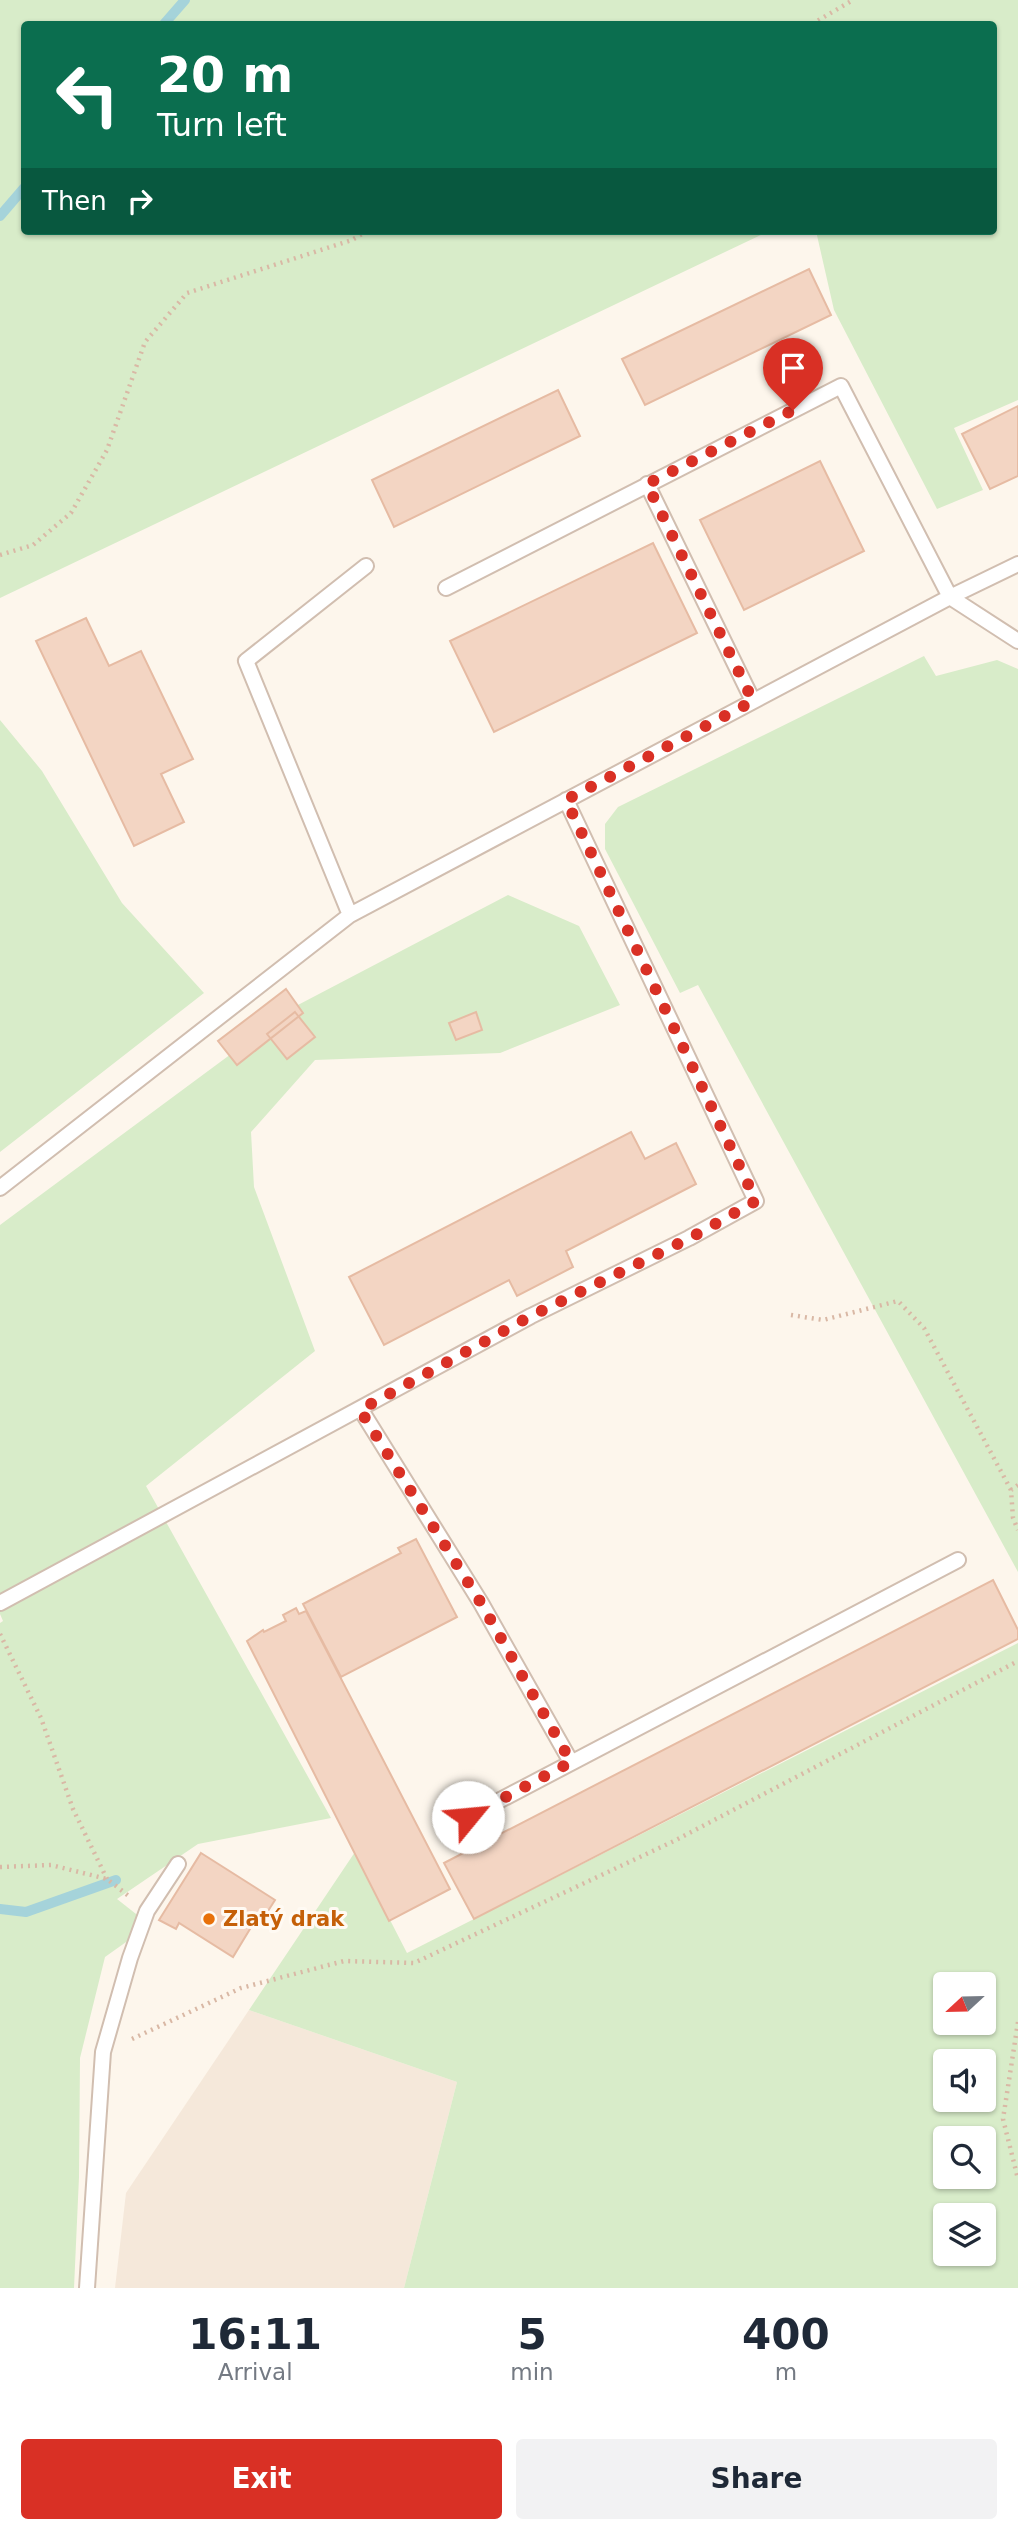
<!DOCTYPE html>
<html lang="en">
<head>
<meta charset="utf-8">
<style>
  body { margin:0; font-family:"DejaVu Sans",sans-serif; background:#f2f2f3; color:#1f2937; height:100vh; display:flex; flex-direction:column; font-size:26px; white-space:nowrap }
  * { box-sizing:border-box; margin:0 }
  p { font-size:23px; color:#747a83 }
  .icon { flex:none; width:38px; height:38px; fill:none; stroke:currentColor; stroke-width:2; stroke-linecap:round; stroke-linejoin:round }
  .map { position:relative; height:2288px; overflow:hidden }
  .panel { display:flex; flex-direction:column; background:#fff; flex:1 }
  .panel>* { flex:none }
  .guide { position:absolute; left:21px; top:21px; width:976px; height:214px; border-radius:7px; box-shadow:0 2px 5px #0004; background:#0b6e4f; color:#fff; overflow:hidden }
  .needle { width:46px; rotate:248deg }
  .controls { position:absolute; left:933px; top:1972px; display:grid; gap:14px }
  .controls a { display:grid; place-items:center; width:63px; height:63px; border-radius:7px; background:#fff; box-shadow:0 2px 5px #0004; font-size:35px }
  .pin { position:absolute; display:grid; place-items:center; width:60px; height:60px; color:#fff; margin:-72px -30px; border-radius:50% 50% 50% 0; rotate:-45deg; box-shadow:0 0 7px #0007 }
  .pin .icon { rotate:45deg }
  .me { position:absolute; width:77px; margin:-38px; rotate:62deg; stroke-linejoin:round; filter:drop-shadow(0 0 5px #0008) }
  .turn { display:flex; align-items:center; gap:24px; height:147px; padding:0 21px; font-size:32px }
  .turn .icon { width:91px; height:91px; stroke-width:2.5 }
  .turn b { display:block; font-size:49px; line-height:60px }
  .then { display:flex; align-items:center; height:66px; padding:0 21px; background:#0003; gap:14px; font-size:26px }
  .eta { display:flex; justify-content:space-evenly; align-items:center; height:119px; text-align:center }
  .eta b { font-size:42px; font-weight:700; line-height:49px }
  .action { display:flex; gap:14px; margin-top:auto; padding:14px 21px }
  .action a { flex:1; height:80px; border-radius:7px; background:#d93025; color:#fff; font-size:28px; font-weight:700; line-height:80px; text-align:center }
  .action a+a { background:#f2f2f3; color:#1f2937 }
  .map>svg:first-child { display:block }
</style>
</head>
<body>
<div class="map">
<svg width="1018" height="2288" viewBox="0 0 1018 2288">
  <rect width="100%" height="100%" fill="#fdf6ec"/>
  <!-- residential -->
  <path fill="#f5e8da" d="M249,2010L457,2082L404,2288H115L126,2193Z"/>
  <!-- green -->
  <path fill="#d8ecc9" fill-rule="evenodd" d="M0,0H1018V400L954,428L983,490L937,509L834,310L816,231H994V24H24V231H769L0,598Z
    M924,656L936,676L997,660L1018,669V1572L698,985L680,993L605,849V824L618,807Z
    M0,720L42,771L122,903L204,993L0,1152Z
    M508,895L579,926L620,1005L500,1053L315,1060L251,1132L254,1187L315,1351L146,1486L331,1818L198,1844L117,1899L150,1925L105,1957L80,2058L79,2177L74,2288H0V1623L3,1621L0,1614V1225L296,1006Z
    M1018,1643V2288H404L457,2082L249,2010L355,1852L407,1953ZM945,1984H984V2023H945ZM945,2062H984V2100H945ZM945,2138H984V2177H945ZM945,2216H984V2254H945Z"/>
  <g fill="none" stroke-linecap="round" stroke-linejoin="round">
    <!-- stream -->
    <path stroke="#a5d3da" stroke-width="10" d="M164,24L185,0
      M0,216L24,188
      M0,1909L26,1912L116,1880"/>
  </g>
  <!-- building -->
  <path fill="#f3d5c3" stroke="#e6bba3" stroke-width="2" d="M809,269L831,315L645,405L622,359Z
    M558,390L580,436L394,527L372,480Z
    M1018,406V476L990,489L962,434Z
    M820,461L864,551L744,610L700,520Z
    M653,543L697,633L494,732L450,641Z
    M86,618L109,666L141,651L193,759L161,774L184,822L134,846L36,641Z
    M286,989L303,1013L237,1065L218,1041Z
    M295,1012L315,1037L287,1059L267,1034Z
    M476,1012L482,1030L456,1040L449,1023Z
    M631,1132L645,1159L676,1143L696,1184L566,1251L573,1267L517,1296L509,1280L384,1345L349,1277Z
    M416,1539L457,1617L341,1677L303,1604L401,1553L398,1548Z
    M993,1580L1018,1630V1639L474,1919L444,1863Z
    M296,1608L299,1614L306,1611L450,1889L389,1921L247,1641L263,1630L264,1632L286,1621L283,1615Z
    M201,1853L275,1900L261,1922L256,1919L233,1957L179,1923L176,1929L159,1920Z"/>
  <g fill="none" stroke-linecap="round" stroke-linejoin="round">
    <!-- service casing -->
    <g stroke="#d1beb0" stroke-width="18">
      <path id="service" d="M647,484L753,701
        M446,588L841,386L950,597L1018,641
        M350,915L246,661L366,566
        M0,1188L350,915L950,597L1018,564
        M361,1410L481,1603L571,1762
        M0,1603L531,1316L689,1238L756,1201L566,800
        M447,1828L958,1560
        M87,2288L103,2052L130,1958L147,1911L178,1864"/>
    </g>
    <!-- path -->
    <path stroke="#d9b8a5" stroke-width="4.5" stroke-dasharray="2 5" stroke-linecap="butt" d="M812,24L853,0
      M0,555L33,545L71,513L107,450L145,342L187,293L352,240L367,231
      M791,1315L823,1320L898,1301L924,1328L1011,1490
      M1018,1485L1011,1490L1013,1518L1018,1530
      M0,1634L41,1718L73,1809L107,1879
      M0,1867L51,1865L107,1879L130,1897
      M1018,2022L1003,2119L1018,2179
      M132,2039L241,1988L344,1961L414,1963L674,1841L1018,1661"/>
    <!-- service -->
    <use href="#service" stroke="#fff" stroke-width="14"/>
  </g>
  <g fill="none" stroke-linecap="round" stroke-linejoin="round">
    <!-- route -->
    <path stroke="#d93025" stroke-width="12" stroke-dasharray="0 21.6" d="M468,1817L571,1762L481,1603L360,1410L531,1316L690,1238L756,1201L566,800L753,701L647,484L793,410"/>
  </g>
  <!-- markers -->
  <circle fill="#e8710a" stroke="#fffaf3" stroke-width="2.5" cx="209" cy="1919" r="7"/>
  <g text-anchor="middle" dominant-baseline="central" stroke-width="6" stroke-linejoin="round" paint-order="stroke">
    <!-- food labels -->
    <g font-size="21" font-weight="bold" fill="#c56008" stroke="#fffaf3" text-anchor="start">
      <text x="223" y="1919">Zlatý drak</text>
    </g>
  </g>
</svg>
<div class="controls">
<a><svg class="needle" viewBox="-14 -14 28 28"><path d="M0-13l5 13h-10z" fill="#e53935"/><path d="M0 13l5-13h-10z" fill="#747a83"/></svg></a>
<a><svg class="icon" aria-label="sound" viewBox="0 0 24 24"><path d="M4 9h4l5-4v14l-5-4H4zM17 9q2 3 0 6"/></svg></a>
<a><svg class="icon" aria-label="search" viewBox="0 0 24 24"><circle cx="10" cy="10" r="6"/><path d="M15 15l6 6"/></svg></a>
<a><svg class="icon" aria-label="layers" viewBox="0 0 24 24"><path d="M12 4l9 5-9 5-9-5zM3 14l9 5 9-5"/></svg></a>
</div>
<div class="pin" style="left:793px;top:410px;background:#d93025"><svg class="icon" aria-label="arrive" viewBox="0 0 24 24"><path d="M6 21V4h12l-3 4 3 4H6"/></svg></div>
<svg class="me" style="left:468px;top:1817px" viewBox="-20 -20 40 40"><circle r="19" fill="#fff"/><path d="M0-13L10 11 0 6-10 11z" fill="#d93025"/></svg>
<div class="guide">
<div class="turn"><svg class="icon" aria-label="left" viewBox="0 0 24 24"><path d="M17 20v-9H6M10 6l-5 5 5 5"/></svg><div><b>20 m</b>Turn left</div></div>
<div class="then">Then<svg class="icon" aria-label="right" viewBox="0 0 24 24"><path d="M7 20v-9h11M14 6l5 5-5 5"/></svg></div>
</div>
</div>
<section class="panel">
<div class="eta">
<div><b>16:11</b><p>Arrival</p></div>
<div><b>5</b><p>min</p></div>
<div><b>400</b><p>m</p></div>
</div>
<div class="action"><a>Exit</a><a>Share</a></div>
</section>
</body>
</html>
